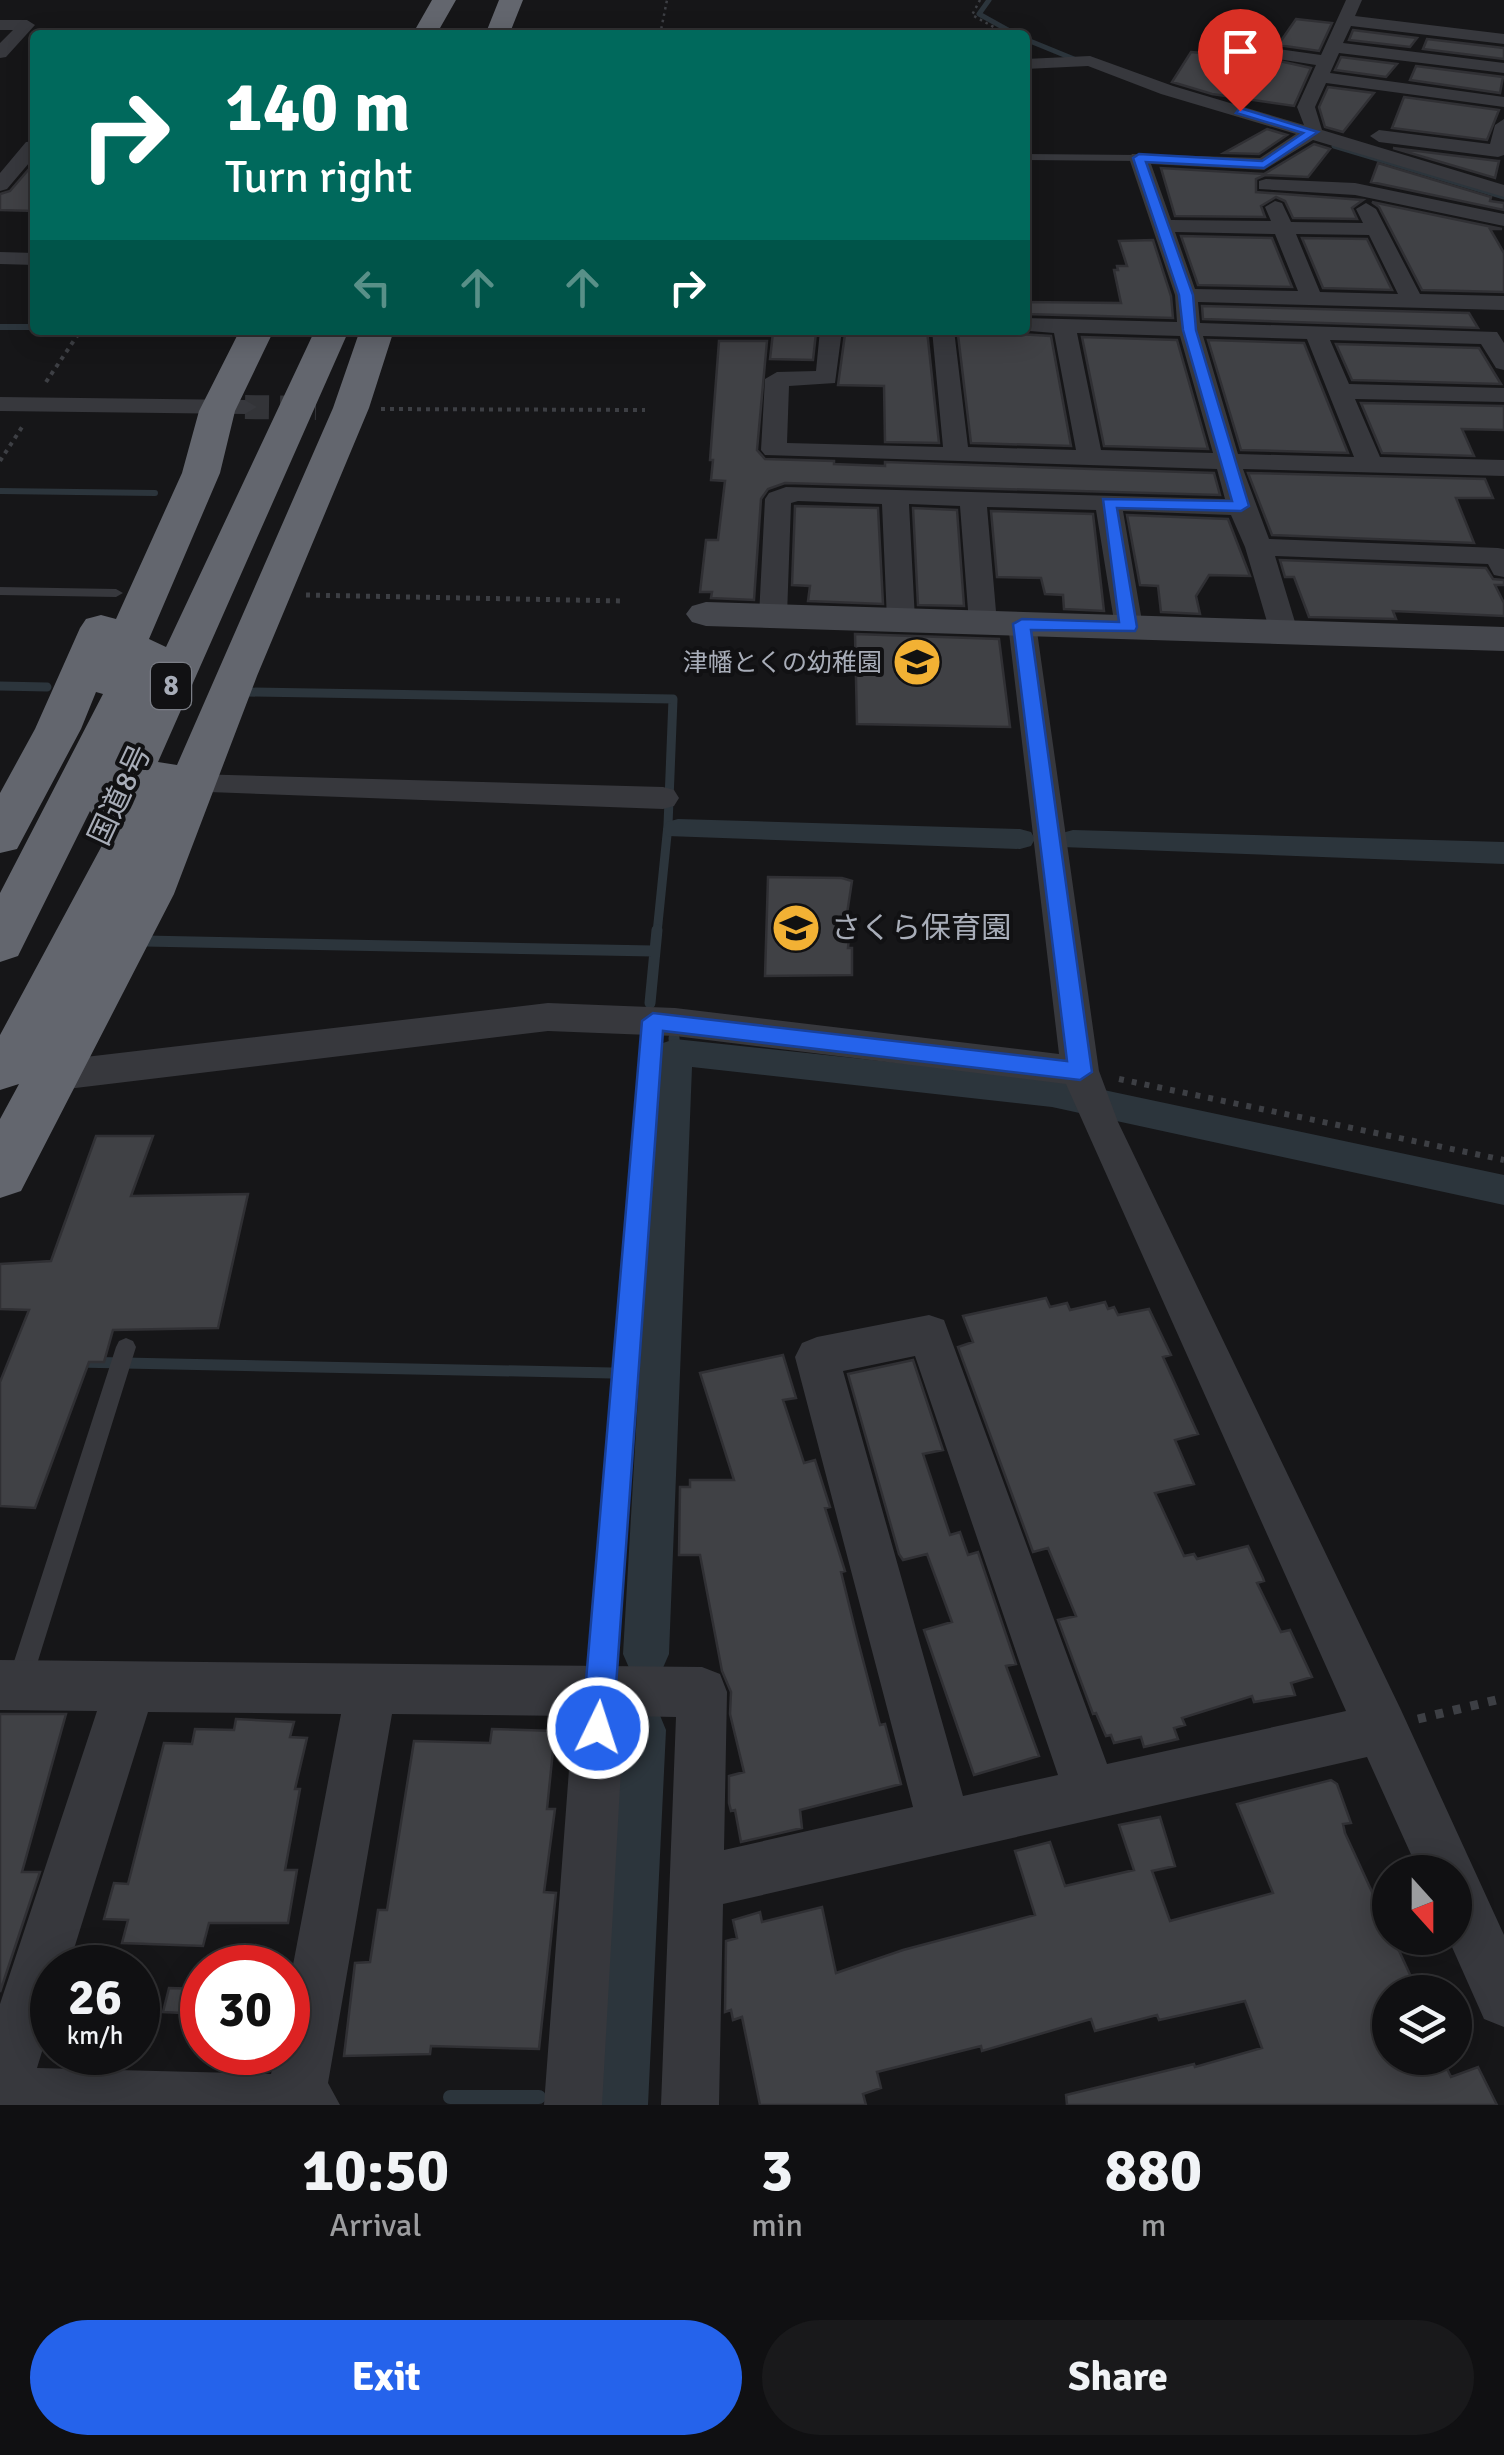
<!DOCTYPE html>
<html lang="en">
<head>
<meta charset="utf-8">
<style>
  body { margin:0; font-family:Signika,"Noto Sans JP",sans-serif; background:#19191b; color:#f1f3f6; height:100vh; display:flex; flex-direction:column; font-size:38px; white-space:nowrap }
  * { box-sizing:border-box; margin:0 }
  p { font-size:32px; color:#9c9d9f }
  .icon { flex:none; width:55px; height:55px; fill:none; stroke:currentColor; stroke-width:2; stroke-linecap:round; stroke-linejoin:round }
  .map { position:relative; height:2105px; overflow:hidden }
  .sheet { display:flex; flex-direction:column; background:#101012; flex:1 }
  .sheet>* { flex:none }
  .top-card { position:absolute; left:30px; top:30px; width:1000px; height:305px; border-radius:10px; box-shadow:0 5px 25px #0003,0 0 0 2px #303032; background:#00695c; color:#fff; overflow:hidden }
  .needle { width:65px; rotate:159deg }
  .fabs { position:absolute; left:1372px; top:1855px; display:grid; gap:20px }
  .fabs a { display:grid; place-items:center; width:100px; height:100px; border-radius:50%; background:#101012; box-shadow:0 5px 25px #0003,0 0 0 2px #303032; font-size:50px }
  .speed { position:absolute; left:30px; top:1945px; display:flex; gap:20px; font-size:50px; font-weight:700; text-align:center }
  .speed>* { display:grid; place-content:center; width:130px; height:130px; border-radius:50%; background:#101012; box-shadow:0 5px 25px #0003,0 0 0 2px #303032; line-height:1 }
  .speed small { font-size:25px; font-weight:400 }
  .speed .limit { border:15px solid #d22; background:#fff; color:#111 }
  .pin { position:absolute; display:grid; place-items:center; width:85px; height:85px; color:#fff; margin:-102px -42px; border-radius:50% 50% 50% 0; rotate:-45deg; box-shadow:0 0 10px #0007 }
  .pin .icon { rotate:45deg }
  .me { position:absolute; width:110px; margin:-55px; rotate:4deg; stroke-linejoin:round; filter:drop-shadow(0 0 8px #0008) }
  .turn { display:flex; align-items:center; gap:35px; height:210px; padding:0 30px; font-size:45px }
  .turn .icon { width:130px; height:130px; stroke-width:2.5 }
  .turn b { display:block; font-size:70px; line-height:85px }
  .lanes { display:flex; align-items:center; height:95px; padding:0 30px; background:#0003; justify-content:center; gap:50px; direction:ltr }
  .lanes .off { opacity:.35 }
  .eta { display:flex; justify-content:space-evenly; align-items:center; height:170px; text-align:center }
  .eta b { font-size:60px; font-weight:700; line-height:70px }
  .cta { display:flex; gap:20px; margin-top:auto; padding:20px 30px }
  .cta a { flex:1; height:115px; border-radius:60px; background:#2563eb; color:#fff; font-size:40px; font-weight:700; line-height:115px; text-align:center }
  .cta a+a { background:#19191b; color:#f1f3f6 }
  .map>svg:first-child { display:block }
</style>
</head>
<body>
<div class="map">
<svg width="1504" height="2105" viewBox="0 0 1504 2105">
  <rect width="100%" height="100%" fill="#161618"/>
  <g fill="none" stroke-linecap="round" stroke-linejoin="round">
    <!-- stream-far4 -->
    <path stroke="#2c353c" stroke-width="5" d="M989,0L979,14L1017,35
      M1025,39L1074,59
      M1334,146L1504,197"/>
    <!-- stream-far3 -->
    <path stroke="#2c353c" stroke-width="6" d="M0,327H35
      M0,491L155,493"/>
    <!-- stream-far2 -->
    <path stroke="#2c353c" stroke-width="9" d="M0,686L47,687
      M247,692L673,699L668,825L678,829
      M657,933L668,825"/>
    <!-- stream-far1 -->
    <path stroke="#2c353c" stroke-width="11" d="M145,941L653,951
      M650,1003L657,930
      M674,1038L675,1052
      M76,1362L612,1373
      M647,1374H660"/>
    <!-- stream -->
    <path stroke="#2c353c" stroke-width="14" d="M450,2097H539
      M600,2098H621"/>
    <!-- canal -->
    <path fill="#2c353c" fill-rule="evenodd" d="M678,819L1020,829L1031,832L1035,839L1031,846L1020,849L667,836L663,829L667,822Z
      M1073,830L1504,842V864L1062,847L1058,840L1062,833Z
      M675,1039L1052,1079L1504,1175V1205L1052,1107L692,1067L669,1654L662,1670L646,1677L630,1670L623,1654L658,1052L663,1043Z
      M642,1706L659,1713L666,1730L648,2105H592L618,1730L625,1713Z"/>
  </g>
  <!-- building -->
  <path fill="#404145" stroke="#303034" stroke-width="2.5" d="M1296,19L1332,23L1319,51L1278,45Z
    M1353,30L1417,38L1410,47L1349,40Z
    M1427,39L1504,48V59L1423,49Z
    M1191,52L1270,59L1311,68L1294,106L1212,94L1172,82Z
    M1341,57L1397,64L1386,77L1335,70Z
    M1416,66L1503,77L1500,93L1410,80Z
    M1328,87L1374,93L1343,132L1325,127L1319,107Z
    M1404,97L1499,110L1487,140L1392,128Z
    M1267,129L1287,135L1259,154L1224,153Z
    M1314,144L1330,149L1308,177L1265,175L1256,179V192L1363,200L1352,208L1357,219L1293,218L1285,201L1276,197L1261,206L1265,217L1175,216L1161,168L1264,174Z
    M1393,148L1498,161H1499L1495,178Z
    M35,162V211L0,210V194L10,191Z
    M1378,163L1491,197L1490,201L1504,203V210L1371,182Z
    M1372,202L1502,229H1490L1504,253V292L1422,290L1379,207Z
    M1181,236L1272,238L1292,287L1198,285Z
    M1302,238L1367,239L1392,290L1323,288Z
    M1153,240L1171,296L1173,318L1025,314V302L1121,303L1114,270H1118L1117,266H1127L1119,241Z
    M1202,306L1469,313L1478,328L1203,319Z
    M851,330H927L939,443L885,442L884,386L838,385L845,334H851Z
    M979,330H1014L1018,334L1051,336L1071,446L971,443L958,335H979Z
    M773,332L816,333L813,360L770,359Z
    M1082,337L1177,340L1208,449L1104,446Z
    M1208,340L1304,343L1348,453L1241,450Z
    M719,341H767L757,450L765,459L834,461V464L885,466V462L1214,473L1220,495L785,483L768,489L761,499L754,600L711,598L712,592H700L706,540H718L725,481L711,480L713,460H710Z
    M1336,344L1479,348L1501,384L1352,380Z
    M1361,403L1504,406V430L1462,429L1474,456L1382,453Z
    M1248,473L1485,479L1493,498H1456L1474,543L1272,535Z
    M795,506L878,508L883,604L808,601L810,586L792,585Z
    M913,508L957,510L964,606L918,605Z
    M991,511L1093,514L1104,611L1064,609L1063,595L1045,594L1041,578L997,577Z
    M1127,515L1228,519L1250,576L1209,575L1196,596L1200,614L1161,612L1158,586L1140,585Z
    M1280,560L1486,568L1493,579L1504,580V585H1495L1504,603V616L1393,611L1396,619L1309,617L1294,577H1285Z
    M855,634L999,639L1010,727L857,724Z
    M768,877L842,878L852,881L845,927H850L848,948H852V975L765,976Z
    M96,1136H153L131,1196L248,1194L218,1328L113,1330L104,1362H89L35,1508L0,1506V1382L29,1310L0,1309V1264L51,1261Z
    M1046,1298L1050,1307L1067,1303L1070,1310L1105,1302L1108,1309L1114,1307L1118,1315L1149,1309L1171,1355L1163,1357L1198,1434L1175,1440L1194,1484L1155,1493L1184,1556L1194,1554L1197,1559L1248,1546L1263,1578L1264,1581L1257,1583L1281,1632L1290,1630L1312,1677L1291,1683L1295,1695L1254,1702L1252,1696L1182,1718L1185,1725L1174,1728L1178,1739L1144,1747L1141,1737L1114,1743L1111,1735L1106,1736L1096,1713L1093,1714L1058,1620L1076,1616L1048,1548L1033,1552L958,1347L973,1342L963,1316Z
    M783,1355L796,1398L783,1400L804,1463L815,1460L830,1507L825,1508L845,1571L841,1572L857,1637L880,1725L885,1724L901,1784L800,1810L802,1828L741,1842L735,1810L731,1811L729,1803V1776L744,1772L730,1714L731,1692L722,1671L700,1555H679L680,1487H690V1480H734L700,1373Z
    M913,1360L943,1450L923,1454L950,1535L960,1532L968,1555L978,1552L1016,1664L1006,1666L1039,1756L974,1775L924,1630L952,1622L927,1554L903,1560L899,1554L848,1374Z
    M0,1714H66L22,1872H40L0,1992Z
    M236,1719L294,1722L290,1737L307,1738L295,1789H300L285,1870H297L288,1923H209L203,1946L122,1943L128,1920L104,1919L114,1883L128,1884L164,1743L192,1744L195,1729L234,1730Z
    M492,1729L555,1731L547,1809H555L544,1892L556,1893L539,2049L431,2046L430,2054L344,2056L355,1963L370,1962L378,1910H387L414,1741L490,1743Z
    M1331,1780L1337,1784L1351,1823L1343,1824L1345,1833L1418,1992H1390V2058H1442L1451,2077L1478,2067L1497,2105H1067L1066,2095L1194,2064L1195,2067L1262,2048L1245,2001L1159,2020L1157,2015L1095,2031L1091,2019L982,2051L981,2046L877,2072L881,2088L863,2094L866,2105H760L742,2017L733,2020L731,2010L725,2012L726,1941L737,1938L733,1920L760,1912L762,1922L822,1907L836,1973L903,1950L1035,1915L1015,1851L1050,1842L1065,1886L1134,1870L1119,1825L1160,1817L1175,1866L1152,1871L1170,1921L1273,1893L1237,1804Z
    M169,1988L202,1989V2014L163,2012Z"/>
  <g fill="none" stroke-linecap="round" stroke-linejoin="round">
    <!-- street-tunnel -->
    <path stroke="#333438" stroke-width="24" stroke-dasharray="24 11" stroke-linecap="butt" d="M245,407L316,408"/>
    <!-- path-far4 -->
    <path stroke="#3d3f44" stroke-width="2.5" stroke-dasharray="2.5 4" stroke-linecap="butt" d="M980,0L972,15L1008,35
      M660,35L667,0"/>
    <!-- path-far3 -->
    <path stroke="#3d3f44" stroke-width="4" stroke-dasharray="4 5" stroke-linecap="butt" d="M46,382L81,330
      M381,409L645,410
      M0,461L24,424"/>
    <!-- path-far2 -->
    <path stroke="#3d3f44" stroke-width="5" stroke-dasharray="4 6" stroke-linecap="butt" d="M306,595L625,601"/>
    <!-- path-far1 -->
    <path stroke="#3d3f44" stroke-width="6" stroke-dasharray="5 8" stroke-linecap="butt" d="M1119,1079L1504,1160"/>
    <!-- path -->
    <path stroke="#3d3f44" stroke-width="9" stroke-dasharray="8 10" stroke-linecap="butt" d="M1418,1719L1504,1698"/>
    <!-- lane -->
    <path fill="#37383d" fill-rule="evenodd" d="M1025,154L1139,155L1143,158L1139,161L1025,160Z
      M0,587L116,589L123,593L116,597L0,595Z
      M653,1015L662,1021L612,1690L608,1698L600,1702L592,1698L588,1690L644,1021Z
      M126,1338L133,1341L136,1347L32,1680L28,1688L20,1692L12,1688L8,1680L116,1347L119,1341Z"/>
    <!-- street -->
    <path fill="#37383d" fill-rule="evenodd" d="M1346,0H1362L1355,16L1504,34V44L1351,26L1343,43L1504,63V73L1339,53L1330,73L1504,97V107L1326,83L1315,107L1322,130L1504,185V197L1313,140L1264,170L1151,164L1171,220L1271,221L1265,207L1275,201L1282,203L1291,222L1363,223L1356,209L1366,203L1376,209L1420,294L1504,296V310L1198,302L1200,323L1497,332L1504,343V370L1496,368L1481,344L1330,340L1349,384L1504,388V402L1355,399L1380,457L1504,460V476L1243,469L1269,539L1498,548L1504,549V577L1494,575L1488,564L1275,556L1298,632L1294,638H1274L1270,632L1245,547L1231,515L1123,511L1143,627L1139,633H1119L1115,627L1096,510L987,507L997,623L993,629H973L969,623L960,506L909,504L915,620L911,626H891L887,620L882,504L798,501L791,503L787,616L783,622H763L759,616L765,499L769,493L786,487L1225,499L1217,469L765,455L761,450L765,379L777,372L816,371L820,330H842L835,383L789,386L787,443L943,447L932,330H954L968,447L1076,450L1054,333L1018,330H1025V318L1177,322L1175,295L1129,158L1132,154L1260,158L1296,134L1161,94L1088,66L1025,69V59L1090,56L1173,86L1304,125L1297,107L1316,65L1278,59L1269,54L1278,49L1321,55ZM1175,232L1275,234L1298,291L1195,289ZM1296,234L1369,235L1398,294L1320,292ZM1077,333L1180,336L1213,453L1101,450ZM1203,336L1307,339L1354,457L1238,454Z
      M0,20H27L35,25L6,57L0,58V43L13,30H0Z
      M1504,119V155L1498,157L1379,142L1370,136L1379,130L1490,144L1495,125Z
      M35,141V156L7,189L0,191V173L26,142Z
      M1266,179L1355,183L1504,214V226L1355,195L1259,189V181Z
      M0,252L35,253V265L0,264Z
      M0,397L245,400L257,407L245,414L0,411Z
      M1022,615L1032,618L1036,624L1099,1071L1118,1122L1401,1710L1504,1935V2027L1484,2019L1448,1938H1455V1872H1419L1367,1757L723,1904L719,2105H661L676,1717L624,1716L602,2105H544L573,1716L392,1714L328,2083L340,2105H0V2004L97,1711L0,1710V1660L702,1667L720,1674L727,1692L724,1850L913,1807L795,1357L802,1343L817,1337L929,1315L944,1320L1107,1764L1346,1711L1066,1084L675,1036L548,1031L34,1093L21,1088L15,1078L21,1068L34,1063L548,1003L675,1008L1059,1054L1008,624L1012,618ZM915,1356L1058,1775L963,1796L843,1371ZM148,1712L341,1714L288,1991V2052H276L271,2074L37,2068L52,2019V1968H68Z
      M193,774L663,787L674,790L679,798L674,806L663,809L182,791L177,784L182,777Z"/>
    <!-- secondary -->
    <path fill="#45474d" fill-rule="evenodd" d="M706,602L1504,627V651L706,626L692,622L686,614L692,606Z"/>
    <!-- highway -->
    <path fill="#63666e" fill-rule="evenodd" d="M432,0H456L436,35H412Z
      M499,0H523L509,35H485Z
      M240,330H274L235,411L220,473L149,639L166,647L315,330H349L158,762L177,765L333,408L360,330H394L369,408L257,676L174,894L21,1191L0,1198V1119L19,1084L0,1090V1035L113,825L96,820L90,811L18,956L0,962V893L103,694L96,692L81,729L17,849L0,853V793L35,729L80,628L86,619L101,615L116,619L182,473L199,411Z"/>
  </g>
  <!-- route -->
  <path fill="#2563eb" stroke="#184099" stroke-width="2.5" d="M1240,108L1318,132L1264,168L1146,162L1193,295L1196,330L1249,506L1241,511L1117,508L1137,627L1135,631L1031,630L1092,1072L1080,1080L663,1031L613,1728L609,1739L598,1744L587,1739L582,1728L642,1021L653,1013L1067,1061L1013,624L1022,619L1119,622L1103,499L1232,501L1183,330L1179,295L1133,158L1139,154L1262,161L1303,133L1236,113Z"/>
  <!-- icons -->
  <defs>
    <g id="school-disc" transform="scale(2.5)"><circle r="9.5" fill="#f2b134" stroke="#111113"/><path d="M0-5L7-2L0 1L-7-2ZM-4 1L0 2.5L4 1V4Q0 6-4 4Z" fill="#111"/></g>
  </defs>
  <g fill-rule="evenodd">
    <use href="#school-disc" x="917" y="662"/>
    <use href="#school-disc" x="796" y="928"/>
  </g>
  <g text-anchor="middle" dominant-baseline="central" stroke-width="8" stroke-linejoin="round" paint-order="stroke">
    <!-- far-poi labels -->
    <g font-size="25" fill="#a8adb8" stroke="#111113" text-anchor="end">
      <text x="882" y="662">津幡とくの幼稚園</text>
    </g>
    <!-- shield labels -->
    <rect fill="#111113" stroke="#7b7e86" stroke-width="2.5" x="151" y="663" width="40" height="46" rx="8"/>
    <g font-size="28" font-weight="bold" fill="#a8adb8">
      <text x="171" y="686">8</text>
    </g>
    <!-- street labels -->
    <g font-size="30" fill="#a8adb8" stroke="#111113">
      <text transform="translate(120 795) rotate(-65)">国道8号</text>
    </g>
    <!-- poi labels -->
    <g font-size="30" fill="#a8adb8" stroke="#111113" text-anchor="start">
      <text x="831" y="928">さくら保育園</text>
    </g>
  </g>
</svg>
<div class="fabs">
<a><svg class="needle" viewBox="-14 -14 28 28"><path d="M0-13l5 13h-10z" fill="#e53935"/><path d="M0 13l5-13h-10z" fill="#9c9d9f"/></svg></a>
<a><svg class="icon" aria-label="layers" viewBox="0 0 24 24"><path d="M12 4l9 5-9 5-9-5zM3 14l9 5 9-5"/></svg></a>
</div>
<div class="speed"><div>26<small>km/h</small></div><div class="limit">30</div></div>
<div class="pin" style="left:1240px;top:111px;background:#d93025"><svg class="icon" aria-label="arrive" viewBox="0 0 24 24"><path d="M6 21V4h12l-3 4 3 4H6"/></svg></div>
<svg class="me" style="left:598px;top:1728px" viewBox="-20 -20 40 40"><circle r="17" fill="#2563eb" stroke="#fff" stroke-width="3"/><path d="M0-11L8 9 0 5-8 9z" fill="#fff"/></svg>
<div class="top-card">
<div class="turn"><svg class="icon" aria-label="right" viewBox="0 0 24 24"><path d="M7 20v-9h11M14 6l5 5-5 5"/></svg><div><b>140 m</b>Turn right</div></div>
<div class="lanes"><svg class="icon off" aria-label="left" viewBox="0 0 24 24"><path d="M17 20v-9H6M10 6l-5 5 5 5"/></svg><svg class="icon off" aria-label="ahead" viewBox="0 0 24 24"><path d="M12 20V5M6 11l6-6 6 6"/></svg><svg class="icon off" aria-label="ahead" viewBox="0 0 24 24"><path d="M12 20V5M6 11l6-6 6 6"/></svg><svg class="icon" aria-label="right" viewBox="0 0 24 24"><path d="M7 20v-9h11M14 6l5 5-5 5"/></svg></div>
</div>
</div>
<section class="sheet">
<div class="eta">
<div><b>10:50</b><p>Arrival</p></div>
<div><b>3</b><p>min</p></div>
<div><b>880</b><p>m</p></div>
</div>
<div class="cta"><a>Exit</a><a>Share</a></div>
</section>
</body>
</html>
